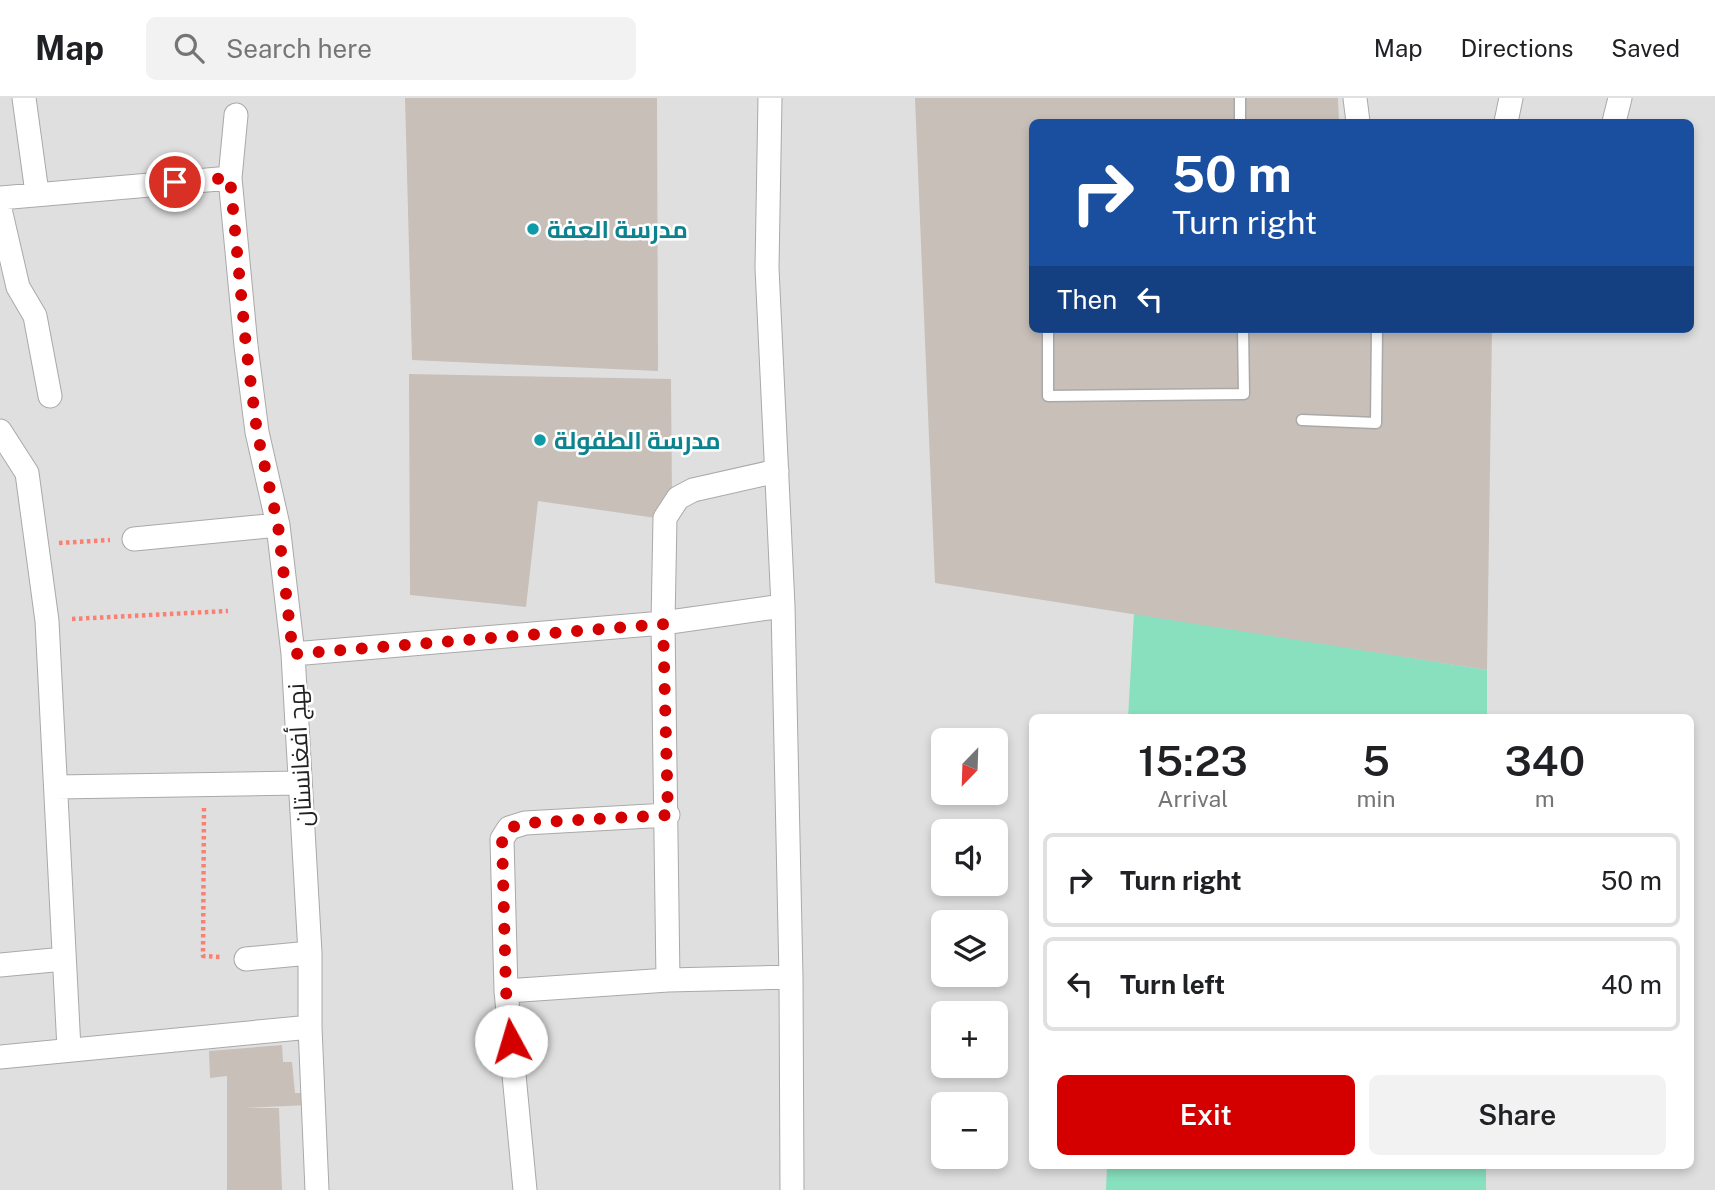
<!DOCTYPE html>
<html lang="en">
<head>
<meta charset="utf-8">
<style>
  body { margin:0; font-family:"Public Sans",Cairo,sans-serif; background:#f2f2f2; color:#202124; height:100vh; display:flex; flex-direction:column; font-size:26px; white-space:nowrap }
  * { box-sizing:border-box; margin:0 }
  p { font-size:23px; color:#757577 }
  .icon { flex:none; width:38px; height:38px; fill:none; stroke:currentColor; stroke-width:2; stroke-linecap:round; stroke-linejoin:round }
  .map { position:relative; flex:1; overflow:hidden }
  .panel { position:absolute; left:1029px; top:616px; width:665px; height:455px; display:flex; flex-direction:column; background:#fff; border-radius:10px; box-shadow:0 4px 10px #0003 }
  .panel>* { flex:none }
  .banner { position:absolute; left:1029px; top:21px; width:665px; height:214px; border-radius:10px; box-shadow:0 4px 10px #0003; background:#1a4fa0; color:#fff; overflow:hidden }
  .needle { width:46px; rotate:203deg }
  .tools { position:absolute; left:931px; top:630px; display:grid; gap:14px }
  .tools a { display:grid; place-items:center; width:77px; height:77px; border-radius:10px; background:#fff; box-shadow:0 4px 10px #0003; font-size:35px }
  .pin { position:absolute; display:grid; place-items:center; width:60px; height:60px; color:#fff; margin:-30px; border:4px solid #fff; border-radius:50%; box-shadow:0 2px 7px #0007 }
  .me { position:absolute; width:77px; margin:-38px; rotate:354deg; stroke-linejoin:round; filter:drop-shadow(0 0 5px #0008) }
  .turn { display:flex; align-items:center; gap:24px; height:147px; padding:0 28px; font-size:32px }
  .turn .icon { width:91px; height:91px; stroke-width:2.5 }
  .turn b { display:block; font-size:49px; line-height:60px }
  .then { display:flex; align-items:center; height:66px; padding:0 28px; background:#0003; gap:14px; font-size:26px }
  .eta { display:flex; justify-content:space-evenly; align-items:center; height:119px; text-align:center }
  .eta b { font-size:42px; font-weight:600; line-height:49px }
  .cta { display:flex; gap:14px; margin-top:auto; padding:14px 28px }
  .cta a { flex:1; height:80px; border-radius:10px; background:#d40000; color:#fff; font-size:28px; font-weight:600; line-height:80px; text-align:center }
  .cta a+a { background:#f2f2f2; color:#202124 }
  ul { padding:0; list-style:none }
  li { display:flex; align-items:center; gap:21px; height:94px; margin:0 14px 10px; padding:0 14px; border:4px solid #e0e0e0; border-radius:10px }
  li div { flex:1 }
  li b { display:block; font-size:26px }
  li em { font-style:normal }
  header { display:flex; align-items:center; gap:42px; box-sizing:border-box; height:98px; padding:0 35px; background:#fff; border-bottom:2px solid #e0e0e0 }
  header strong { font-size:33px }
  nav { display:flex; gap:38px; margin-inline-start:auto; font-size:24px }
  .search { width:490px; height:63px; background:#f2f2f2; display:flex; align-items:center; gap:18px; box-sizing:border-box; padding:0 24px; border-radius:10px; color:#757577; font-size:26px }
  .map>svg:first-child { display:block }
</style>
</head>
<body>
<header>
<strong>Map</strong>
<div class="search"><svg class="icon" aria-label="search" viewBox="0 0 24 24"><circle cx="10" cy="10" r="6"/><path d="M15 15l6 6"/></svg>Search here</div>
<nav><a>Map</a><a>Directions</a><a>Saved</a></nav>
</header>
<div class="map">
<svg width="1715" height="1092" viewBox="0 0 1715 1092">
  <rect width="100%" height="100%" fill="#f2efe9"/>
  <!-- residential -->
  <path fill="#e0dfdf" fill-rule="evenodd" d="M0,0H1715V1092H0ZM1032,24H1690V231H1032ZM1032,620H1690V1068H1032ZM943,642H996V695H943ZM943,733H996V786H943ZM943,824H996V877H943ZM943,915H996V968H943ZM943,1006H996V1059H943Z"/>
  <!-- pitch -->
  <path fill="#88e0be" d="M1134,515L1487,572V619L1128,620Z
    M1107,1068H1486V1092H1106Z"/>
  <!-- building -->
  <path fill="#c7bfb8" d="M405,0H657L658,273L412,262Z
    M915,0H1338L1339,24H1032V231H1492L1487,572L935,485Z
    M409,276L671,281L672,404L656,420L538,403L526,509L410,497Z
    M282,947L283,964H292L295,995H307L308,1007L244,1010H279L282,1092H227V978L210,980L209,953Z"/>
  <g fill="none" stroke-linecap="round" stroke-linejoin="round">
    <!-- service casing -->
    <g stroke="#a9a9a9" stroke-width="13">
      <path id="service" d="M1240,0V24
        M1048,231V298L1244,296L1243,231
        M1302,322L1376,325L1377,231"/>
    </g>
    <!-- minor casing -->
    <g stroke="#a9a9a9" stroke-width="25">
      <path id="minor" d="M24,0L37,95
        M770,0L767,170L783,508L791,879L792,1092
        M1355,0L1358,24
        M236,17L230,80L246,248L257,334L278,427L293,556L310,855V929L317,1092
        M1506,24L1511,0
        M1614,24L1620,0
        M0,100L230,80
        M0,111L18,189L35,218L50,298
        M0,333L27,375L47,523L69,951
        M134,441L278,427
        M293,556L663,525L783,508
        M57,689L300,685
        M246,861L310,855
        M0,867L64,861
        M668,882L663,525L665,420L678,400L693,392L777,373
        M506,893L668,882L791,879
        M0,959L310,929
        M525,1092L506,893L502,741L509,730L525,725L668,717"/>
    </g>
    <!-- path -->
    <path stroke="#fa8072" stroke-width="4.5" stroke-dasharray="3.5 3.5" stroke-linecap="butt" d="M59,445L110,442
      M72,521L228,513
      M204,710L203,858L221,859"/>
    <!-- service -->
    <use href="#service" stroke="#fff" stroke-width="10"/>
    <!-- minor -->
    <use href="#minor" stroke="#fff" stroke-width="23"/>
  </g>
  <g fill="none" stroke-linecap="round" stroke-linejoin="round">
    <!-- route -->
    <path stroke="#d40000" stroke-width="12" stroke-dasharray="0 21.6" d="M175,84L230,80L246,248L257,334L278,427L293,556L663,526L668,717L525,725L509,730L502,741L506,893L511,943"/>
  </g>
  <!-- markers -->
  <g fill="#0f9aa8" stroke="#fff" stroke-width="2.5">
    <circle cx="533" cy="131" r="7"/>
    <circle cx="540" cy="342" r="7"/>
  </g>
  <g text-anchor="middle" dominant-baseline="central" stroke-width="5" stroke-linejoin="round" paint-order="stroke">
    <!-- culture labels -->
    <g font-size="24" font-weight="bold" fill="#0d838f" stroke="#fff" text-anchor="start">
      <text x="547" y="131">مدرسة العفة</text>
      <text x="554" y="342">مدرسة الطفولة</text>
    </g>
    <!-- street labels -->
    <g font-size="24" fill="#222" stroke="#fff">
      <text transform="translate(299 657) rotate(-93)">نهج أفغانستان</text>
    </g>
  </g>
</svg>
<div class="tools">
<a><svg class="needle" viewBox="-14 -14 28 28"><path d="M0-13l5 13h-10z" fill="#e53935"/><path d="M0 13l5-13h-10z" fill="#757577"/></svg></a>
<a><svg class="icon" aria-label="sound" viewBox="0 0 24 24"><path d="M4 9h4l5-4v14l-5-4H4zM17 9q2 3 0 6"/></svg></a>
<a><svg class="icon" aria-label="layers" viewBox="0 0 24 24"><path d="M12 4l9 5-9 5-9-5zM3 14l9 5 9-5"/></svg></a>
<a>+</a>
<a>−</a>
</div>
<div class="pin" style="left:175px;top:84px;background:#d93025"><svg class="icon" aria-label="arrive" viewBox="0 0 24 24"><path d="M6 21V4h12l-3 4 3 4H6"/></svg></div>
<svg class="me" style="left:511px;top:943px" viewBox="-20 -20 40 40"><circle r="19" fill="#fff"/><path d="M0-13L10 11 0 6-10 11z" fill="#d40000"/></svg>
<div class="banner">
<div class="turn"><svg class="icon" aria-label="right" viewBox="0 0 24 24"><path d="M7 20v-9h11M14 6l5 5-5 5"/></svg><div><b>50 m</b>Turn right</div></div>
<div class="then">Then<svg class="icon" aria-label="left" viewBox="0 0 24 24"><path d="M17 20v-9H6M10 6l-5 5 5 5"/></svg></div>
</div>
<section class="panel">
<div class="eta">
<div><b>15:23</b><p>Arrival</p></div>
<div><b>5</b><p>min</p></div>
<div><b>340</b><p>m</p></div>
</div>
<ul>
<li><svg class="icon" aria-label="right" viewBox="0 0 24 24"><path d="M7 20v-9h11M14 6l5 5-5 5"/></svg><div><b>Turn right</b></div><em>50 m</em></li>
<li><svg class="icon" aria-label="left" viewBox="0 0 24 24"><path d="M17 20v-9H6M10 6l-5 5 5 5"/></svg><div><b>Turn left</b></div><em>40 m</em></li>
</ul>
<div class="cta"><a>Exit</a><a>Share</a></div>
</section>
</div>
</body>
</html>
